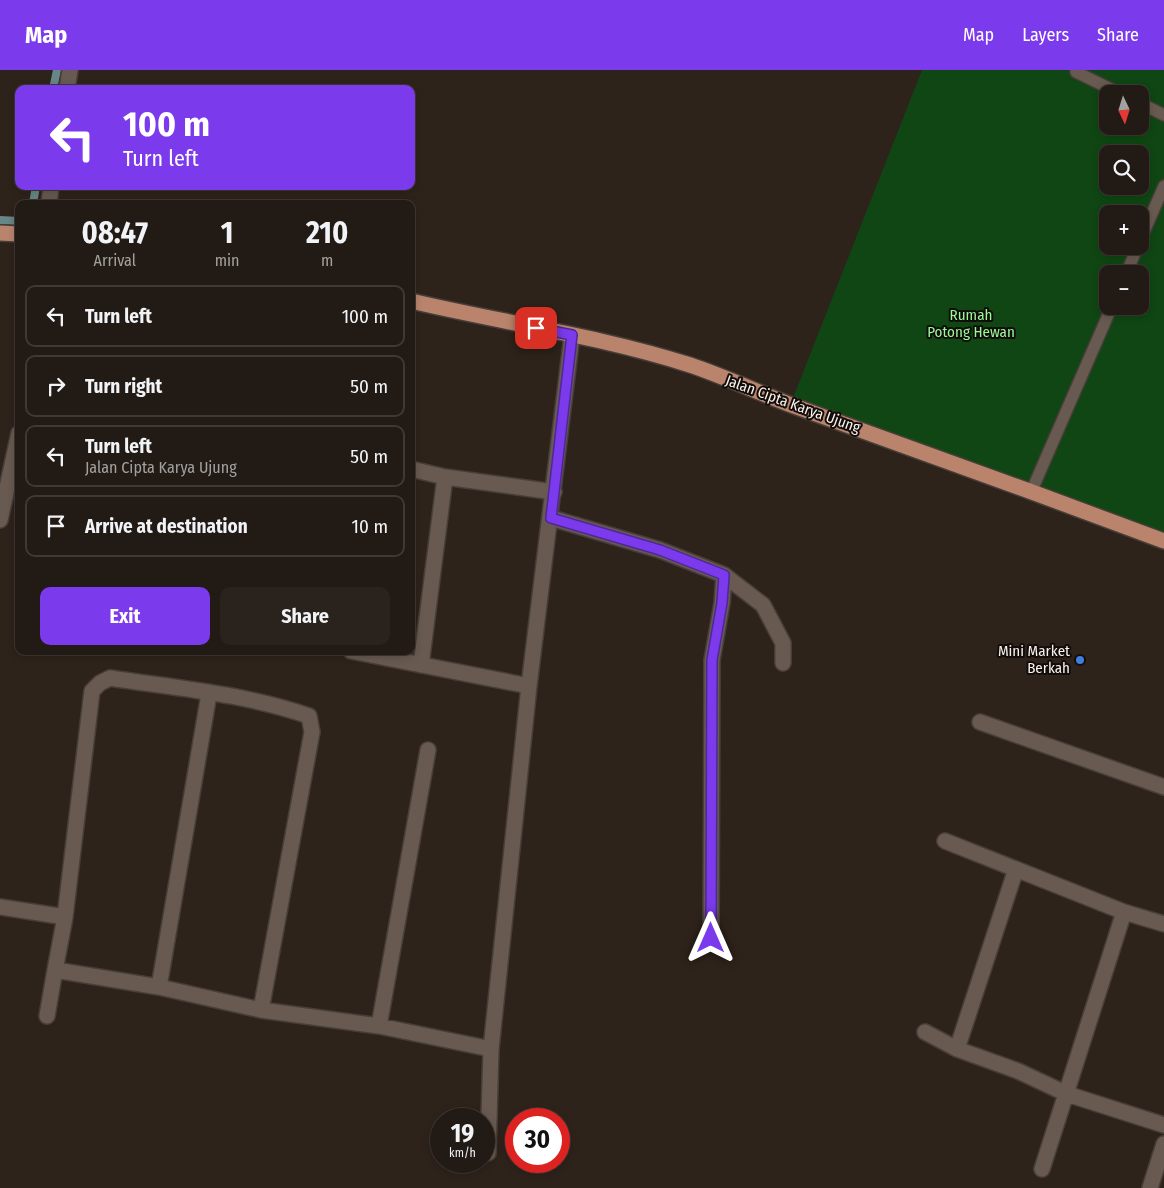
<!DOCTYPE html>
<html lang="en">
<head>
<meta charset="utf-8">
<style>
  body { margin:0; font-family:"Fira Sans Condensed",sans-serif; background:#2a231d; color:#f1f3f6; height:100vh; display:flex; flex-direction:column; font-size:19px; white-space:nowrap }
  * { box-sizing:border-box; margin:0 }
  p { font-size:16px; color:#a2a1a0 }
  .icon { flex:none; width:28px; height:28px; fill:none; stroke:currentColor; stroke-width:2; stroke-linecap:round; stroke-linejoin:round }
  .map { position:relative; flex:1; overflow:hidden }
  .side { position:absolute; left:15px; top:130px; width:400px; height:455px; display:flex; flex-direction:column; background:#221a14; border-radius:10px; box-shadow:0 2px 8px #0003,0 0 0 1px #3f3834 }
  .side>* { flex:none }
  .banner { position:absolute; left:15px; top:15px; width:400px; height:105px; border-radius:10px; box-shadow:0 2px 8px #0003,0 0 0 1px #3f3834; background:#7c3aed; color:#fff; overflow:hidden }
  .needle { width:32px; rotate:176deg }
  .fabs { position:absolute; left:1099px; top:15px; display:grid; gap:10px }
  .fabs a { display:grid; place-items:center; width:50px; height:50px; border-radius:10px; background:#221a14; box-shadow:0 2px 8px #0003,0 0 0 1px #3f3834; font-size:25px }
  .speed { position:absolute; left:430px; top:1038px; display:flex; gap:10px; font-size:25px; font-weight:700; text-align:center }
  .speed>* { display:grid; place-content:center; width:65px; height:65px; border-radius:50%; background:#221a14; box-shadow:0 2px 8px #0003,0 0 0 1px #3f3834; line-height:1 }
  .speed small { font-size:12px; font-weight:400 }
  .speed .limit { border:8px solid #d22; background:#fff; color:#111 }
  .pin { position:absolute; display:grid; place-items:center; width:42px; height:42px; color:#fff; margin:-21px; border-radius:10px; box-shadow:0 2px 8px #0006 }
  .me { position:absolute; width:55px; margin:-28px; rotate:0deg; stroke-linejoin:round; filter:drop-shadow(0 0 4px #0008) }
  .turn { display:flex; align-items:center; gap:18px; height:105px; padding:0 25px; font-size:22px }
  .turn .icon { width:65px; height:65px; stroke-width:2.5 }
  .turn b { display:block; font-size:35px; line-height:42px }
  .eta { display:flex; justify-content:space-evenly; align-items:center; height:85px; text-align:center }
  .eta b { font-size:30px; font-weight:700; line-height:35px }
  .cta { display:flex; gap:10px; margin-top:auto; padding:10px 25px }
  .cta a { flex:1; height:58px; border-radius:10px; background:#7c3aed; color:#fff; font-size:20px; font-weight:700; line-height:58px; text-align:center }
  .cta a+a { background:#2a231d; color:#f1f3f6 }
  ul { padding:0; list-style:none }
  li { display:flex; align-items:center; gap:15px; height:62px; margin:0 10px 8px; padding:0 15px; border:2px solid #3f3834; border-radius:10px }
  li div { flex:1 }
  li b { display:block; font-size:19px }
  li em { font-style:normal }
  header { display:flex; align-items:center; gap:30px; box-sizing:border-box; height:70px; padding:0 25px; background:#7c3aed; color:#fff }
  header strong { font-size:24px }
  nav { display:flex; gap:28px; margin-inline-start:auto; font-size:18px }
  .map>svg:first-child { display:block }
</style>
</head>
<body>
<header>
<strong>Map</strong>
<nav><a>Map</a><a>Layers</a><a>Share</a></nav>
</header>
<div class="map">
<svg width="1164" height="1118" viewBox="0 0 1164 1118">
  <rect width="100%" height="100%" fill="#2e231b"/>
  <!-- green -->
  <path fill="#0f4613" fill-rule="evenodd" d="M922,0H1164V474L791,333ZM1108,24H1140V56H1108ZM1108,84H1140V116H1108ZM1108,144H1140V176H1108ZM1108,204H1140V236H1108Z"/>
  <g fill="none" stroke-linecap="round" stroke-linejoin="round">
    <!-- stream -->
    <path stroke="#678687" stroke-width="8" d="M53,19L57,0
      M33,134L36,116
      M0,150L19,151"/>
    <!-- lane casing -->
    <g stroke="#483e39" stroke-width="14">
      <path id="lane" d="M1076,2L1121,24
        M1140,33L1164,45
        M1140,171L1164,116
        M1126,204L1138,176
        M1032,420L1112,236"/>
    </g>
    <!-- street casing -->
    <g stroke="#483e39" stroke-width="18">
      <path id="street" d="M67,19L70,0
        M49,134L51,116
        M411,399L445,407L554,422
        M551,448L660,480L724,505L722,533L712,590L711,868
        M0,450L19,363
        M724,505L763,535L783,573V593
        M351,581L529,616
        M421,595L445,407
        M980,652L1164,717
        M945,771L1124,842L1164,854
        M0,837L65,847L55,900L159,917L261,940L379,956L491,979
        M65,847L92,621L100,613L110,608C176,618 246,624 309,646L312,662L261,940
        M159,917L209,624
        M47,946L55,900
        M379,956L428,680
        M925,962L957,979L1018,1001L1067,1024L1164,1055
        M957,979L1016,799
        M488,1083L491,979L529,616L572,265
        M1042,1099L1124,842
        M1150,1118L1164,1074"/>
    </g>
    <!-- primary casing -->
    <g stroke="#483e39" stroke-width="18">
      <path id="primary" d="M0,163L19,164
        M411,231C504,253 600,266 690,295C726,307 759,323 794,336C918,380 1041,425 1164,471"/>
    </g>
    <!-- lane -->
    <use href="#lane" stroke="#685a51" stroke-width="11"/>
    <!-- street -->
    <use href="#street" stroke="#685a51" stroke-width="15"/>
    <!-- primary -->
    <use href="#primary" stroke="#ba846c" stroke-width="15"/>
  </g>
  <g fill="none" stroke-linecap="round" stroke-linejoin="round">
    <!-- route casing -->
    <g stroke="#51269a" stroke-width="12">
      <path id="route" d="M536,258L572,265L551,448L660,480L724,505L722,533L712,590L711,868"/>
    </g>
    <!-- route -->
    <use href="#route" stroke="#7c3aed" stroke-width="9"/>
  </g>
  <!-- markers -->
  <circle fill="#3f7fe0" stroke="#120d0a" stroke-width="2" cx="1080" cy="590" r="5"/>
  <g text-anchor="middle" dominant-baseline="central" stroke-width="4" stroke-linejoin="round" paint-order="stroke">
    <!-- park labels -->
    <g font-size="15" fill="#99fa99" stroke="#120d0a">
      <text x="971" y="245">Rumah<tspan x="971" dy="17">Potong Hewan</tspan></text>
    </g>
    <!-- street labels -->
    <g font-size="15" fill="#f9f1ec" stroke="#120d0a">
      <text transform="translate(793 334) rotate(20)">Jalan Cipta Karya Ujung</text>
    </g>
    <!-- poi labels -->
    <g font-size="15" fill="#f9f1ec" stroke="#120d0a" text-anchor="end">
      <text x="1070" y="581">Mini Market<tspan x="1070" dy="17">Berkah</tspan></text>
    </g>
  </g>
</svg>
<div class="fabs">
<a><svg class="needle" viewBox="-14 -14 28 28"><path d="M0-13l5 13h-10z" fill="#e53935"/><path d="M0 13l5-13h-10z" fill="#a2a1a0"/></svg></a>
<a><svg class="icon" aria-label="search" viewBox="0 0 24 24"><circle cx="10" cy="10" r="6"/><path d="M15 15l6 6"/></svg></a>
<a>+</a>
<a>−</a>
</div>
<div class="speed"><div>19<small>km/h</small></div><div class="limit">30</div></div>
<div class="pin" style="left:536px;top:258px;background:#d93025"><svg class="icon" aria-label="arrive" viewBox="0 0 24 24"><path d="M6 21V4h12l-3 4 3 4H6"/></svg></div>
<svg class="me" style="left:711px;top:868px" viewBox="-20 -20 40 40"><path d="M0-17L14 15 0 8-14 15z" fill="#7c3aed" stroke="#fff" stroke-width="4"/></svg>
<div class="banner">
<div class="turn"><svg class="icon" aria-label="left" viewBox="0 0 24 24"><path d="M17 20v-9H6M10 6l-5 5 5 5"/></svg><div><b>100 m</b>Turn left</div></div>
</div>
<section class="side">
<div class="eta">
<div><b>08:47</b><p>Arrival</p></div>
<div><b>1</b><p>min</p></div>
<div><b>210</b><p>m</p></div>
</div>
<ul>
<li><svg class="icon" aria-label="left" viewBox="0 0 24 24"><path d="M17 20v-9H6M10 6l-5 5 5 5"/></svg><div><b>Turn left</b></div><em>100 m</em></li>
<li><svg class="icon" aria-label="right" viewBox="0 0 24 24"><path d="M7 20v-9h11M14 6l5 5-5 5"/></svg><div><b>Turn right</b></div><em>50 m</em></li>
<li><svg class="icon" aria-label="left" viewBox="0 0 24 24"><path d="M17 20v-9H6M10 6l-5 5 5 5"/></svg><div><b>Turn left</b><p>Jalan Cipta Karya Ujung</p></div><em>50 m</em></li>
<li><svg class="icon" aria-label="arrive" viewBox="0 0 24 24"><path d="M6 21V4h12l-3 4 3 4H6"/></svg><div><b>Arrive at destination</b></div><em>10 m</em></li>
</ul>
<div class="cta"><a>Exit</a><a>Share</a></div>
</section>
</div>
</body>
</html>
